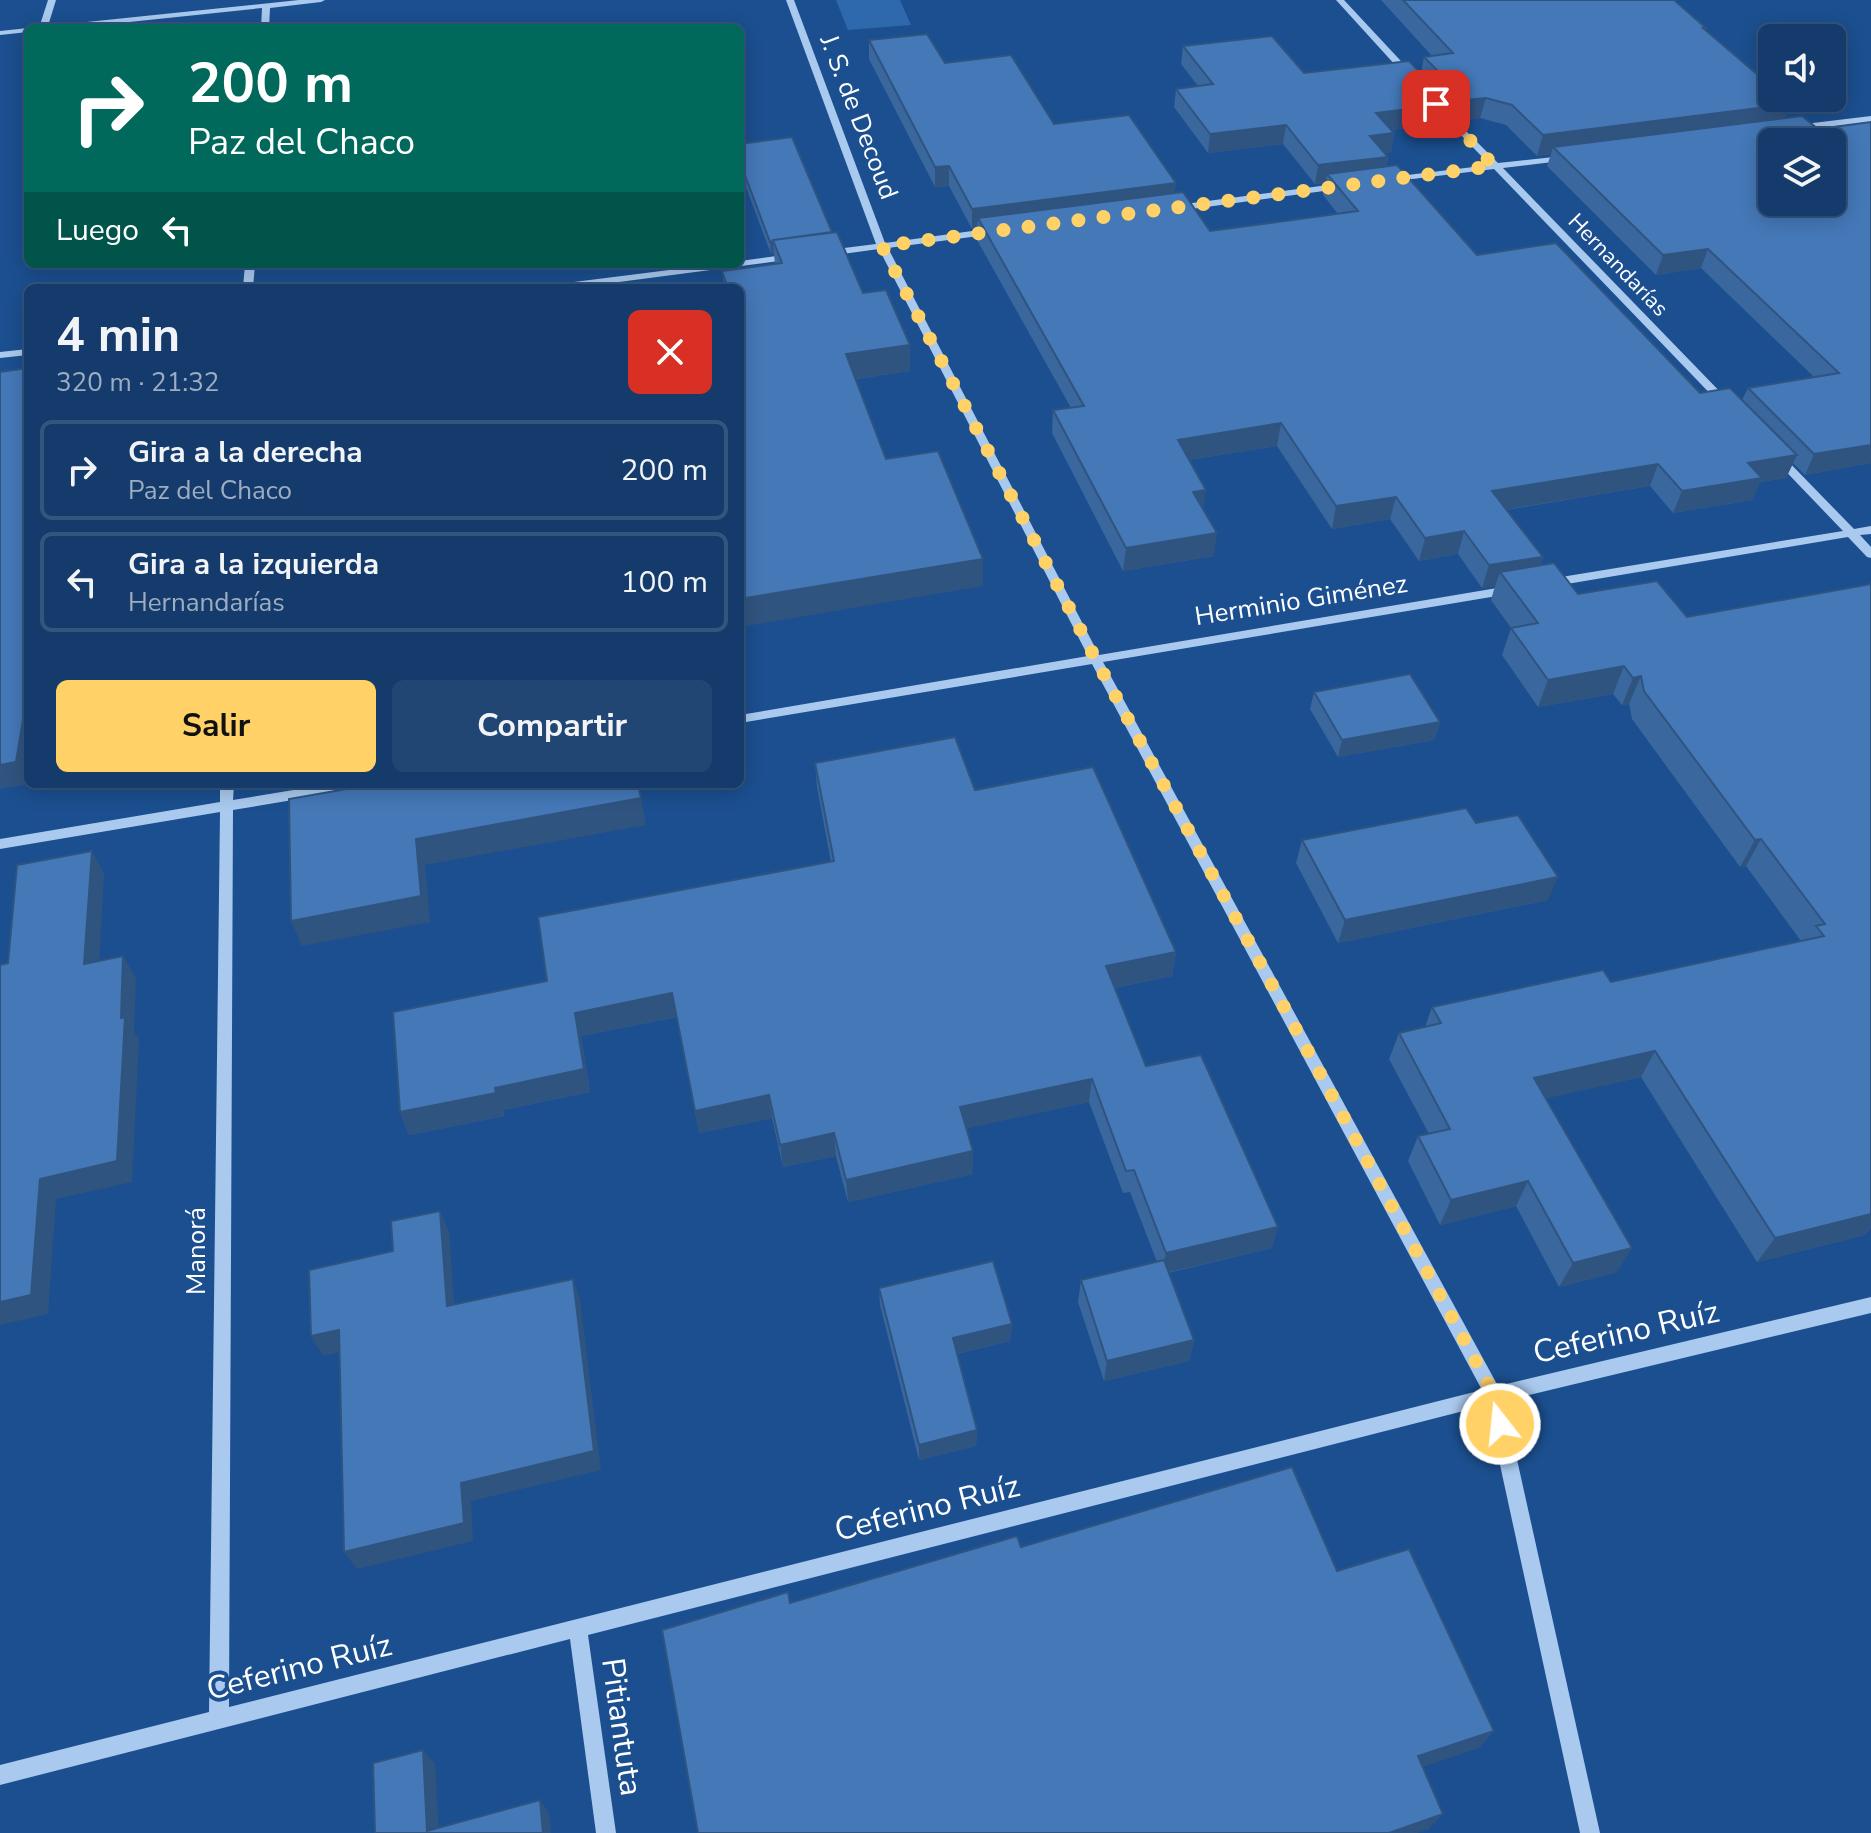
<!DOCTYPE html>
<html lang="es">
<head>
<meta charset="utf-8">
<style>
  body { margin:0; font-family:"Nunito Sans",sans-serif; background:#214673; color:#f1f3f6; height:100vh; display:flex; flex-direction:column; font-size:30px; white-space:nowrap }
  * { box-sizing:border-box; margin:0 }
  p { font-size:26px; color:#9dadc1 }
  .icon { flex:none; width:44px; height:44px; fill:none; stroke:currentColor; stroke-width:2; stroke-linecap:round; stroke-linejoin:round }
  .map { position:relative; flex:1; overflow:hidden }
  .drawer { position:absolute; left:24px; top:284px; width:720px; height:504px; display:flex; flex-direction:column; background:#143b6b; border-radius:12px; box-shadow:0 4px 20px #0003,0 0 0 2px #33557e }
  .drawer>* { flex:none }
  .guide { position:absolute; left:24px; top:24px; width:720px; height:244px; border-radius:12px; box-shadow:0 4px 20px #0003,0 0 0 2px #33557e; background:#00695c; color:#fff; overflow:hidden }
  .fabs { position:absolute; left:1758px; top:24px; display:grid; gap:16px }
  .fabs a { display:grid; place-items:center; width:88px; height:88px; border-radius:12px; background:#143b6b; box-shadow:0 4px 20px #0003,0 0 0 2px #33557e; font-size:40px }
  .pin { position:absolute; display:grid; place-items:center; width:68px; height:68px; color:#fff; margin:-34px; border-radius:16px; box-shadow:0 4px 12px #0006 }
  .me { position:absolute; width:88px; margin:-44px; rotate:344deg; stroke-linejoin:round; filter:drop-shadow(0 0 6px #0008) }
  .turn { display:flex; align-items:center; gap:28px; height:168px; padding:0 32px; font-size:36px }
  .turn .icon { width:104px; height:104px; stroke-width:2.5 }
  .turn b { display:block; font-size:56px; line-height:68px }
  .then { display:flex; align-items:center; height:76px; padding:0 32px; background:#0003; gap:16px; font-size:30px }
  .round { display:grid; place-items:center; flex:none; width:84px; height:84px; border-radius:12px; background:#214673 }
  .head { display:flex; align-items:center; justify-content:space-between; height:136px; padding:0 32px }
  h1 { font-size:48px; font-weight:700; line-height:60px }
  .button { display:flex; gap:16px; margin-top:auto; padding:16px 32px }
  .button a { flex:1; height:92px; border-radius:12px; background:#ffd166; color:#111; font-size:32px; font-weight:700; line-height:92px; text-align:center }
  .button a+a { background:#214673; color:#f1f3f6 }
  ul { padding:0; list-style:none }
  li { display:flex; align-items:center; gap:24px; height:100px; margin:0 16px 12px; padding:0 16px; border:4px solid #33557e; border-radius:12px }
  li div { flex:1 }
  li b { display:block; font-size:30px }
  li em { font-style:normal }
  .map>svg:first-child { display:block }
</style>
</head>
<body>
<div class="map">
<svg width="1871" height="1833" viewBox="0 0 1871 1833">
  <rect width="100%" height="100%" fill="#1b4f8f"/>
  <!-- green -->
  <path fill="#2e69ad" d="M836,0H900L911,25L848,30Z"/>
  <g fill="none" stroke-linecap="round" stroke-linejoin="round">
    <!-- minor -->
    <path fill="#a9c9ee" fill-rule="evenodd" d="M48,0H56L48,26L299,0H325L321,2L270,8L269,28H261L262,8L72,28H39Z
      M786,0H794L885,243L994,228L999,231L994,234L888,248L1099,655L1509,586L1515,590L1509,594L1103,662L1498,1386L1871,1297V1313L1504,1401L1600,1833H1580L1487,1405L588,1635L616,1833H596L570,1639L0,1785V1765L209,1712L220,812L0,849V839L220,802V784H234L233,800L330,784H365L358,789L233,810L229,1707L1482,1390L1092,664L740,723V715L1088,656L879,249L828,256L823,253L828,250L876,244Z
      M1336,0H1344L1413,74V78H1407Z
      M28,28V32L0,35V31Z
      M1435,100L1498,163L1572,155V159L1569,160L1503,168L1730,402V406H1722L1494,169L1388,182V178L1391,177L1490,165L1432,105L1431,103Z
      M1871,116V122L1796,131L1792,128L1796,125Z
      M1343,183L1346,184V188L1177,211L1172,208L1177,205Z
      M791,254L796,257L794,259L573,288H545L550,285L717,264H740V261Z
      M245,264H255L253,288H243Z
      M28,349V355L0,358V352Z
      M1777,453L1781,454L1854,529L1871,526V534L1860,535L1871,547V558L1867,557L1848,537L1549,587L1543,583L1549,579L1843,531L1773,458L1772,456Z"/>
  </g>
  <!-- wall -->
  <path fill="#3a679d" fill-rule="evenodd" d="M1381,0H1674L1706,28L1705,31L1791,104L1785,118L1818,129L1871,122V463L1805,475L1793,463L1786,478L1760,482L1752,500L1673,513L1650,486L1506,510L1543,557L1540,566L1578,594L1687,617L1871,584V1228L1865,1235L1757,1262L1641,1077L1546,1098L1617,1272L1559,1287L1516,1206L1440,1225L1408,1161L1418,1136L1429,1134L1389,1059L1399,1033L1425,1027L1432,1007L1611,982L1801,941L1746,866L1740,867L1632,719L1629,704L1622,705L1613,694L1538,707L1502,655L1511,628L1491,600L1495,586L1482,588L1458,554L1419,561L1390,519L1332,529L1277,446L1189,460L1203,509L1214,556L1123,571L1052,433L1053,410L1071,408L977,240V228L972,229L949,186L935,187L869,59V40L945,63L1175,193L1210,231L1338,214L1323,195L1326,183L1315,184L1283,144L1208,153L1174,107L1176,89L1198,86L1181,64L1183,46L1304,73H1421L1424,57L1432,56ZM1449,108L1461,121L1480,118L1506,125L1537,156L1551,154L1547,166L1656,275L1701,268L1814,377L1748,388L1742,400L1700,393L1477,255L1386,166L1388,157L1385,153L1391,152L1394,133L1391,130L1446,123Z
    M740,144L832,232L863,293L910,345V371L856,379L886,459L983,559V586L724,284L722,271L775,264L774,254H771L740,171Z
    M1314,692L1440,722L1434,740L1338,757L1310,709Z
    M815,763L975,790L1176,952L1172,976L1114,988L1146,1066L1272,1248L1168,1273L1194,1340L1189,1361L1104,1381L1078,1302L1081,1280L1157,1262L1130,1192L1123,1193L1089,1102L966,1128L973,1174L848,1202L836,1156L783,1167L772,1118L699,1133L677,1017L581,1036L590,1092L503,1110L504,1116L409,1135L400,1112L547,981L831,862L817,787Z
    M1476,823L1548,900L1338,943L1296,863L1302,840Z
    M879,1288L1012,1324L1010,1341L957,1354L977,1430L976,1446L919,1460L880,1305Z"/>
  <!-- shaded-wall -->
  <path fill="#305480" d="M1486,98L1480,118L1461,121L1466,100Z
    M1450,104L1446,123L1373,132L1376,113Z
    M1791,104L1783,124L1553,147L1551,154L1537,156L1543,135Z
    M1286,125L1283,144L1208,153L1210,134Z
    M1394,133L1391,152L1366,155L1370,136Z
    M1388,157L1384,176L1327,174L1326,183L1315,184L1318,165Z
    M949,166V186L935,187V167Z
    M1176,183L1173,203L978,218L977,228L972,229V209Z
    M773,241L774,254H771L770,242Z
    M1708,249L1701,268L1656,275L1663,255Z
    M910,345V371L847,380L846,354Z
    M1281,423L1277,446L1175,462L1178,440Z
    M1871,445V463L1805,475L1814,454Z
    M1797,455L1786,478L1760,482L1752,500L1673,513L1682,491L1748,463Z
    M1658,464L1650,486L1485,513L1492,491Z
    M1206,490L1203,512L1193,492Z
    M1396,497L1390,519L1332,529L1336,506Z
    M1464,531L1458,554L1419,561L1425,538Z
    M1217,533L1214,556L1123,571L1126,548Z
    M1543,557L1535,579L1500,572L1495,586L1482,588L1489,565Z
    M983,559V586L740,627V599Z
    M1624,666L1613,694L1538,707L1548,680Z
    M1641,676L1629,704L1622,705L1633,678Z
    M28,690V784H29L0,789V765Z
    M1440,722L1434,740L1338,757L1342,740Z
    M641,798L646,825L425,865L430,922L302,946L291,921L416,839Z
    M1761,839L1746,866L1740,867L1755,840Z
    M92,851L104,873L98,986L84,964Z
    M1558,877L1548,900L1338,943L1345,920Z
    M1176,952L1172,976L1103,990L1106,966Z
    M123,956L136,978L134,1032L139,1039L132,1182L56,1199L48,1314L0,1325V1302L40,1179L121,1018Z
    M672,993L677,1017L581,1036L590,1092L503,1110L504,1116L409,1135L400,1112L495,1088L575,1013Z
    M1655,1051L1641,1077L1522,1104L1534,1078Z
    M1092,1079L1089,1102L959,1130L960,1107Z
    M769,1095L772,1118L699,1133L695,1111Z
    M834,1133L836,1156L783,1167L780,1145Z
    M973,1151V1174L848,1202L846,1180Z
    M1528,1181L1516,1206L1440,1225L1451,1200Z
    M440,1211L449,1232L456,1326L447,1306Z
    M1871,1214V1228L1865,1235L1757,1262L1775,1238Z
    M1278,1227L1272,1248L1161,1274L1166,1253Z
    M1632,1248L1617,1272L1559,1287L1573,1263Z
    M573,1279L580,1299L601,1470L471,1501L473,1541L357,1569L344,1552L461,1483Z
    M1012,1324L1010,1341L952,1355L953,1338Z
    M339,1330L350,1350L323,1356L311,1336Z
    M1194,1340L1189,1361L1104,1381L1107,1361Z
    M977,1430L976,1446L919,1460V1445Z
    M1494,1731L1479,1748L1405,1773L1418,1756Z
    M423,1750L435,1764L439,1833L427,1831Z
    M540,1800L549,1813L551,1833H543Z
    M1443,1814L1429,1829L1417,1833H1389Z"/>
  <!-- building -->
  <path fill="#4478b7" stroke="#305480" stroke-width="2" fill-rule="evenodd" d="M1403,0H1674L1706,28H1703L1772,87V98H1784L1791,104L1543,135L1512,105L1486,98L1466,100L1424,57L1453,53Z
    M927,34L945,63L1011,55L1054,124L1129,115L1176,183L972,209L949,166L935,167L869,40Z
    M1272,36L1304,73L1409,61L1450,104L1376,113L1394,133L1370,136L1388,157L1318,165L1286,125L1210,134L1176,89L1213,84L1183,46Z
    M1802,116L1818,129L1871,122V445L1814,454L1748,388L1839,373L1708,249L1663,255L1553,147ZM1772,142H1832V202H1772Z
    M792,137L832,232L773,240V241L770,242L740,162V144Z
    M1397,165L1477,255L1556,243L1700,393L1730,388L1797,455L1748,463L1762,478L1682,491L1658,464L1492,491L1543,557L1489,565L1464,531L1425,538L1396,497L1336,506L1281,423L1178,440L1206,490L1193,492L1217,533L1126,548L1053,410L1084,406L978,218L1183,192L1210,231L1358,211L1327,174Z
    M837,232L863,293L886,290L910,345L846,354L886,459L938,451L983,559L740,599V288H691L726,283L722,271L782,263L773,240Z
    M28,368V690L16,762L0,765V372Z
    M1554,563L1578,594L1657,581L1687,617L1871,584V1214L1775,1238L1655,1051L1534,1078L1632,1248L1573,1263L1528,1181L1451,1200L1418,1136L1450,1129L1399,1033L1441,1023L1432,1007L1603,970L1611,982L1824,936L1816,926L1825,924L1761,839L1755,840L1644,691L1641,676L1633,678L1624,666L1548,680L1511,628L1538,623L1500,572Z
    M1410,674L1440,722L1342,740L1314,692Z
    M955,737L975,790L1093,767L1176,952L1106,966L1146,1066L1201,1055L1278,1227L1166,1253L1134,1170L1126,1171L1092,1079L960,1107L973,1151L846,1180L834,1133L780,1145L769,1095L695,1111L672,993L575,1013L584,1069L495,1088L496,1093L400,1112L393,1012L547,981L538,917L834,861L815,763Z
    M375,784H638L641,798L416,839L421,896L291,921L289,799Z
    M1466,808L1476,823L1518,815L1558,877L1345,920L1302,840Z
    M92,851L84,964L123,956L121,1018L125,1017L117,1161L40,1179L31,1295L0,1302V965L8,963L17,865Z
    M440,1211L447,1306L573,1279L594,1451L461,1483L464,1523L344,1552L339,1330L311,1336L309,1270L393,1251L391,1221Z
    M1164,1260L1194,1340L1107,1361L1081,1280Z
    M993,1261L1012,1324L953,1338L977,1430L919,1445L879,1288Z
    M1292,1467L1337,1571L1409,1549L1494,1731L1418,1756L1443,1814L1389,1833H698L662,1630L788,1592L790,1603L1017,1536L1021,1547Z
    M423,1750L427,1831L540,1800L543,1833H375L373,1763Z"/>
  <g fill="none" stroke-linecap="round" stroke-linejoin="round">
    <!-- route -->
    <path stroke="#ffd166" stroke-width="14" stroke-dasharray="0 25.2" d="M1436,104L1494,166L882,246L1095,658L1494,1395L1500,1424"/>
  </g>
  <g text-anchor="middle" dominant-baseline="central" stroke-width="8" stroke-linejoin="round" paint-order="stroke">
    <!-- far-street labels -->
    <g font-size="22" fill="#fff" stroke="#1b4f8f">
      <text transform="translate(1618 265) rotate(46)">Hernandarías</text>
    </g>
    <!-- street labels -->
    <g font-size="26" fill="#fff" stroke="#1b4f8f">
      <text transform="translate(859 117) rotate(69)">J. S. de Decoud</text>
      <text transform="translate(1301 600) rotate(-9)">Herminio Giménez</text>
      <text transform="translate(196 1251) rotate(-90)">Manorá</text>
    </g>
    <!-- near-street labels -->
    <g font-size="32" fill="#fff" stroke="#1b4f8f">
      <text transform="translate(1626 1332) rotate(-13)">Ceferino Ruíz</text>
      <text transform="translate(927 1508) rotate(-14)">Ceferino Ruíz</text>
      <text transform="translate(299 1667) rotate(-14)">Ceferino Ruíz</text>
      <text transform="translate(622 1727) rotate(82)">Pitiantuta</text>
    </g>
  </g>
</svg>
<div class="fabs">
<a><svg class="icon" aria-label="sound" viewBox="0 0 24 24"><path d="M4 9h4l5-4v14l-5-4H4zM17 9q2 3 0 6"/></svg></a>
<a><svg class="icon" aria-label="layers" viewBox="0 0 24 24"><path d="M12 4l9 5-9 5-9-5zM3 14l9 5 9-5"/></svg></a>
</div>
<div class="pin" style="left:1436px;top:104px;background:#d93025"><svg class="icon" aria-label="arrive" viewBox="0 0 24 24"><path d="M6 21V4h12l-3 4 3 4H6"/></svg></div>
<svg class="me" style="left:1500px;top:1424px" viewBox="-20 -20 40 40"><circle r="17" fill="#ffd166" stroke="#fff" stroke-width="3"/><path d="M0-11L8 9 0 5-8 9z" fill="#fff"/></svg>
<div class="guide">
<div class="turn"><svg class="icon" aria-label="right" viewBox="0 0 24 24"><path d="M7 20v-9h11M14 6l5 5-5 5"/></svg><div><b>200 m</b>Paz del Chaco</div></div>
<div class="then">Luego<svg class="icon" aria-label="left" viewBox="0 0 24 24"><path d="M17 20v-9H6M10 6l-5 5 5 5"/></svg></div>
</div>
<section class="drawer">
<div class="head"><div><h1>4 min</h1><p>320 m · 21:32</p></div><a class="round" style="background:#d93025;color:#fff"><svg class="icon" aria-label="close" viewBox="0 0 24 24"><path d="M6 6l12 12M18 6L6 18"/></svg></a></div>
<ul>
<li><svg class="icon" aria-label="right" viewBox="0 0 24 24"><path d="M7 20v-9h11M14 6l5 5-5 5"/></svg><div><b>Gira a la derecha</b><p>Paz del Chaco</p></div><em>200 m</em></li>
<li><svg class="icon" aria-label="left" viewBox="0 0 24 24"><path d="M17 20v-9H6M10 6l-5 5 5 5"/></svg><div><b>Gira a la izquierda</b><p>Hernandarías</p></div><em>100 m</em></li>
</ul>
<div class="button"><a>Salir</a><a>Compartir</a></div>
</section>
</div>
</body>
</html>
